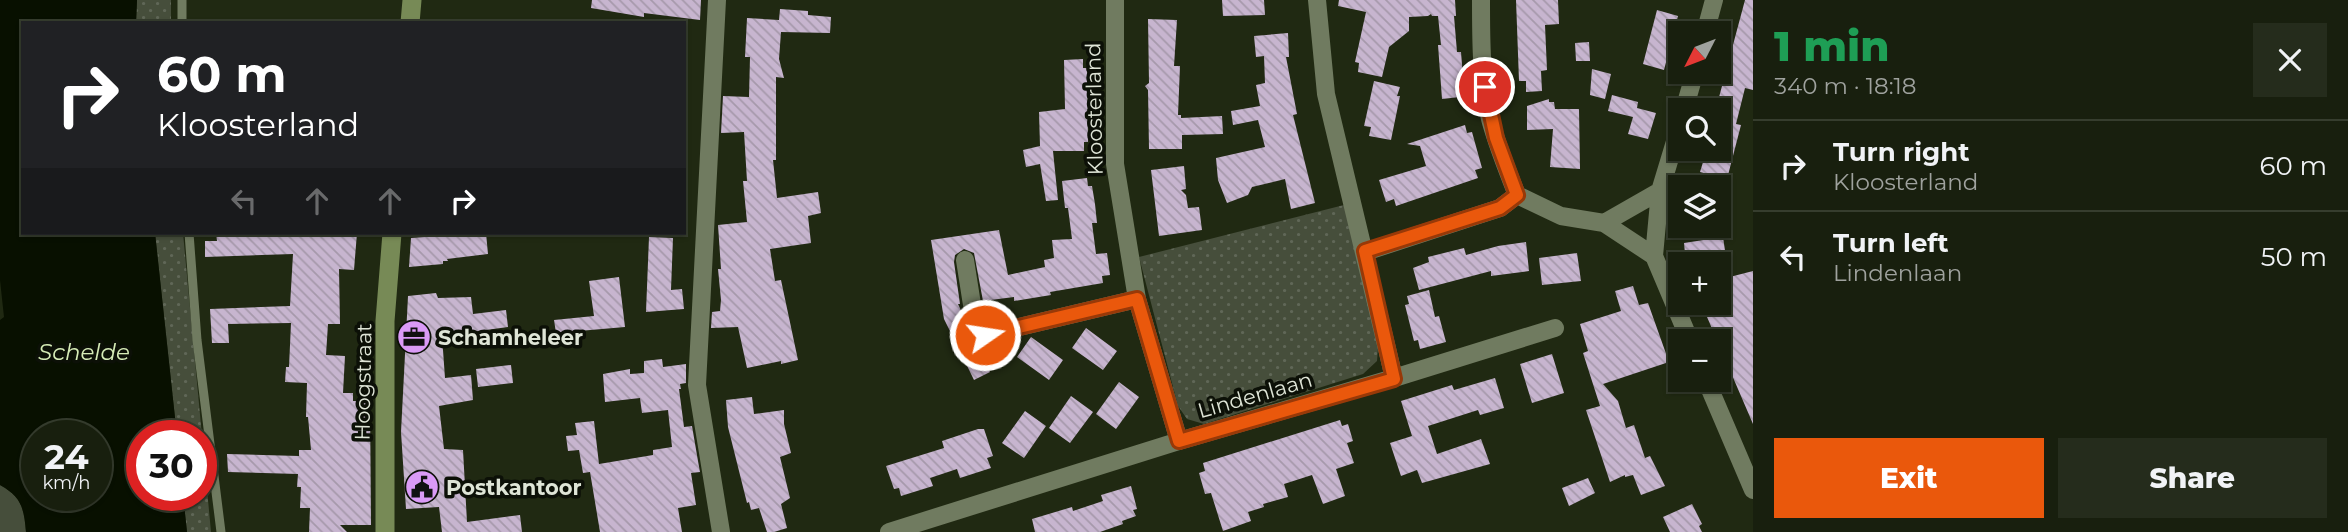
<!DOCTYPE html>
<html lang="en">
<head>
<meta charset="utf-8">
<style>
  body { margin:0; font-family:Montserrat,sans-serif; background:#252c1c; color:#f1f3f6; height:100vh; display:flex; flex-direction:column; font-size:26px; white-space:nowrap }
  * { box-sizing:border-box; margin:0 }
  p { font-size:23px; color:#9fa29e }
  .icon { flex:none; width:38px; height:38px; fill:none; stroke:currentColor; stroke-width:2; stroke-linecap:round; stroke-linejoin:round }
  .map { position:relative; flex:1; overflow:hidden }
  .drawer { display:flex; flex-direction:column; background:#181f0e; width:595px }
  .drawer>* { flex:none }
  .hud { position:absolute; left:21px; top:21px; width:665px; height:214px; border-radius:0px; box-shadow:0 2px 5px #0004,0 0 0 2px #363d2e; background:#202124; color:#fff; overflow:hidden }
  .needle { width:46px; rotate:228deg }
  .controls { position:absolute; left:1668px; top:21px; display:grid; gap:14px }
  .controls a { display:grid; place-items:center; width:63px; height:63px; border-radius:0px; background:#181f0e; box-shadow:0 2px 5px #0004,0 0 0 2px #363d2e; font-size:35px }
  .speed { position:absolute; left:21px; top:420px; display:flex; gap:14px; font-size:35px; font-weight:700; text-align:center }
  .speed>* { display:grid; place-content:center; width:91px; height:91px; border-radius:50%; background:#181f0e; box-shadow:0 2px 5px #0004,0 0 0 2px #363d2e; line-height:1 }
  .speed small { font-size:18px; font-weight:400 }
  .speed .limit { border:10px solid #d22; background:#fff; color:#111 }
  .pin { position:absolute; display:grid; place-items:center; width:60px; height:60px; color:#fff; margin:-30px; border:4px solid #fff; border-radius:50%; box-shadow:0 2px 7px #0007 }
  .me { position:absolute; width:77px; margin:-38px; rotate:77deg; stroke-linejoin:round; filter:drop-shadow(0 0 5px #0008) }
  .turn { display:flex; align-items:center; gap:24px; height:147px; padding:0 21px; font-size:32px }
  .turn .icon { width:91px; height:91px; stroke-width:2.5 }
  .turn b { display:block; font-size:49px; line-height:60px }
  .lanes { display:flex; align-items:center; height:66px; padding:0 21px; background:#0003; justify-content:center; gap:35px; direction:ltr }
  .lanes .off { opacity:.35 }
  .round { display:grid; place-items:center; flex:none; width:74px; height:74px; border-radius:0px; background:#252c1c }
  .overview { display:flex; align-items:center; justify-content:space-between; height:119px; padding:0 21px }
  h1 { font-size:42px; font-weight:800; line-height:52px; color:#1e9e55 }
  .primary-button { display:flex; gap:14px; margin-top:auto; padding:14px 21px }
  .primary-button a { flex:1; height:80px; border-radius:0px; background:#ea580c; color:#fff; font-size:28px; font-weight:800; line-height:80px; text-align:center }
  .primary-button a+a { background:#252c1c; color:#f1f3f6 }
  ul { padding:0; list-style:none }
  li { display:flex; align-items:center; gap:21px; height:91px; padding:0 21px; border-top:2px solid #363d2e }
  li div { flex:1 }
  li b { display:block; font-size:26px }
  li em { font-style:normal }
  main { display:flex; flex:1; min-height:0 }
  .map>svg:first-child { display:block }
</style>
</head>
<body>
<main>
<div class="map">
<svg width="1753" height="532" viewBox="0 0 1753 532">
  <defs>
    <pattern id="grass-dots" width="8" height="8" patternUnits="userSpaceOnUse" patternTransform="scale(1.75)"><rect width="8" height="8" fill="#464e3b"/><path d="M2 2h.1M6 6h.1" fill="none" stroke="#606757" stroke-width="1.8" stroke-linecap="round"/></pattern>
    <pattern id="building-back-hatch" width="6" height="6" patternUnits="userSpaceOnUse" patternTransform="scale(1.75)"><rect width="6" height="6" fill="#c7b5cf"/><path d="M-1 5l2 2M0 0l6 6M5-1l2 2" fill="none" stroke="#a699ab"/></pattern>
  </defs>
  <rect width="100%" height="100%" fill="#202912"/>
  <!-- grass -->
  <path fill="url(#grass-dots)" d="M137,0H171V23H136Z
    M1344,205L1379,336L1377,361L1363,374L1204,424L1187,419L1178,406L1139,257Z
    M155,233H183L211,532H187L183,495H201V436H177Z"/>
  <!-- park -->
  <path fill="#464e3b" d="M0,485C22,497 24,509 26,532H0Z"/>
  <!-- water -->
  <path fill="#081000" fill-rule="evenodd" d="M0,0H137L136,23H23V233H155L177,436H142V495H183L187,532H26C24,509 22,497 0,485V320L4,317L0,280ZM37,436H96V495H37Z"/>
  <!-- building -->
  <path fill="url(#building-back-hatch)" d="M592,0H701L700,20L644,13V17L591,8Z
    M1222,0H1264L1265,15L1223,16Z
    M1339,0H1455L1456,16H1454L1457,52H1461L1464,89H1459L1460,97L1442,99L1438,45H1441L1438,16H1432L1431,14L1428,16L1409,17V31L1389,47L1382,77L1358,72L1359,63L1355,62L1366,12L1338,6Z
    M1516,0H1558L1559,24L1545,25L1547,70L1541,71L1542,91L1526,92V81H1519Z
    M1745,0H1753V90L1745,88L1736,124L1741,125L1727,179L1700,172L1707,149H1718V101Z
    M780,9L808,11V15L831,17L830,33L781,32L779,59L784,78L776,77V160H773L777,198L818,192L821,213L808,216L811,243L770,249L775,281L781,280L798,360L781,364V361L747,368L738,327L711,328L712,312L720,311L721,300L718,269H721L718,225L747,222L743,181H747L744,132L721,133L723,96L749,97L750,57H745L747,18L779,20Z
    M1657,10L1678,16L1664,70L1643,64Z
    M1148,19L1177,20L1174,66H1180L1178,115H1181V118L1222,116L1223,134L1182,135V149H1149L1148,90L1145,86L1149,83Z
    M1288,33L1289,57H1286L1297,114L1293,115L1315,203L1291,209L1285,179L1252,187L1248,195L1227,203L1218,180L1216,158L1265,147L1258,120L1233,125L1231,111L1260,106L1256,85L1265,83L1264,56L1256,57L1254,36Z
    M1589,42L1590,61H1576L1575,43Z
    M1083,59V68H1087L1088,142H1084V151H1053L1058,200L1046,201L1040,164L1026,167L1023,150L1040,146L1039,112L1065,109L1064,60Z
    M1592,69L1611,74L1605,99L1590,95Z
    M1374,81L1400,87L1397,96H1400L1391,140L1369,136L1371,127L1364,126Z
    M1612,95L1638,102L1637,108L1656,113L1648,139L1628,134L1633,117L1608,111Z
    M1549,99V102H1554L1555,109H1579L1580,169L1550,167L1553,129L1527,130V106Z
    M1465,125L1467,133L1472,132L1482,168L1475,170L1478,178L1396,206L1394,199L1386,202L1379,180L1426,166L1420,146L1407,144Z
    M1184,166L1186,189L1181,190L1186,195L1188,208L1199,207L1202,230L1159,236L1151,170Z
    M1087,178L1088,186H1092L1095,204L1097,223H1092L1096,254L1107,253L1110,275L1102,276L1103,283L1050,292L1051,295L1014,301V297L983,301L974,253L964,249L955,255L954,262L960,304H958L990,372L974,380L944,319L931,240L999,230L1008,275L1045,267L1044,260L1054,258L1052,240L1072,239L1068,208H1065L1062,181Z
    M216,233H357L354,270L339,269L340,324H328L326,355L345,356L343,393H353V401H370L371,525H340L347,532H309L310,508H300L301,487H297L298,474L228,472L227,454L299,456V450H311L308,417H306L307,383L285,382L286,367H289L291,323L228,324L229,343H212L210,309L290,306L293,254L205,257V241H217Z
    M425,233H486L488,254L447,259L448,261H443V264L409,267L411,238L425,237Z
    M649,237L673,238L671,290L682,289L684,309L646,312Z
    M1723,237L1727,264H1686L1684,243Z
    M1526,242L1529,271L1491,276V271L1419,290L1413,268L1429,262L1428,257L1464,248L1466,255L1498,246Z
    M1577,253L1581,281L1542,285L1539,258Z
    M1753,271V424L1701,303H1718V280Z
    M619,277L625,327L556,333L554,320L594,316L589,281Z
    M1633,286L1639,305L1648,303L1669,362L1603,384L1618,401L1626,428L1634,425L1645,458L1650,456L1665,486L1641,495L1633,475L1625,477V475L1610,482L1586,410L1600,406L1583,353L1588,351L1580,324L1621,311L1615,291Z
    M1429,290L1435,317L1439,316L1446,342L1420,349L1418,340L1414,341L1405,305L1409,304L1407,296Z
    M436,293L438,298L471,297L473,314L506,310L508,327L442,336L445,378L471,375L473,400L439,406L444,449L463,450L467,522L520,515L522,532H442L439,507L406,509L401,432L408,296Z
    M1086,328L1117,351L1103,370L1072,348Z
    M1031,337L1063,360L1049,380L1017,357Z
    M1552,354L1564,393L1532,403L1520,364Z
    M662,359L663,367L686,364V383L680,384L681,389H679L684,427L692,426L698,461L700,472L691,473L696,505L678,508L682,532H600L590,472L583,473L579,450L568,451L566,436L577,435L575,423L594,421L599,464L653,455V450L672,447L668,410L642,413L640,398L605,402L603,374L630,369V374L644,373V361Z
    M511,365L513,383L478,387L476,369Z
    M1495,378L1504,408L1480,415L1478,410L1428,426L1437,454L1481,439L1490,464L1422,483L1417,470L1401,476L1390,443L1412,436L1401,401L1452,385L1454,390Z
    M1119,382L1139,397L1116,429L1096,414Z
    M1071,396L1093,412L1070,443L1049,428Z
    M752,397L754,414L784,410V424L791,453L780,457L790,498L781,504L787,528L774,532H767L759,508L751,510L749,502L747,503L728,427L726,400Z
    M1025,411L1046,426L1024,458L1002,443Z
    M1340,420L1342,426L1348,424L1353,441L1347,443L1354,463L1336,469L1345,496L1323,504L1312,475L1284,484L1288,497L1263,504L1264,507L1248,512L1251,521L1223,531L1211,493L1205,494L1199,473L1205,471L1203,463Z
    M978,429H984L993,456L987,458L991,468L960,478L957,469L930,478L933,486L901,496L899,488L894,489L886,466L944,448L942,441Z
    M1588,478L1595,493L1569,506L1562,488Z
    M1131,486L1137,509L1133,510L1136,516L1122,521L1123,524L1100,532H1035L1032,519L1072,507L1073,511L1103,501L1101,495Z
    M1692,504L1702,524L1699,526L1702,532H1670L1663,517Z"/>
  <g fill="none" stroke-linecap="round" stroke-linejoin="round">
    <!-- service -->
    <path stroke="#707b60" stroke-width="9" d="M182,23V0
      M189,233L197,340L221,532"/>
    <!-- minor -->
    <path stroke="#707b60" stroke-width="18" d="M717,0L697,385L721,532
      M1115,0V164L1137,299L1179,441
      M1317,0L1326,94L1394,378
      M1481,0C1481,40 1481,80 1490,119C1497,145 1507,170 1517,195
      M1705,33L1714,0
      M1684,110L1695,72
      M1680,125L1660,191L1654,256L1690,341
      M1604,223L1660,191
      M1365,252L1500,208L1517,195L1561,216L1604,223L1654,256
      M965,260L973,311L985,335L1137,299
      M1706,380L1753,490
      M889,532L1179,441L1394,378L1555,328"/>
    <!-- secondary -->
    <path stroke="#778a56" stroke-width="19" d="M410,23L412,0
      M385,532V321L392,233"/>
  </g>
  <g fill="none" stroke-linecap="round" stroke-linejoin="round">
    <!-- route casing -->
    <g stroke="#983908" stroke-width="18">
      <path id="route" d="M985,335L1137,299L1179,441L1394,379L1365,251L1500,208L1517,195L1496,138L1485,87"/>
    </g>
    <!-- route -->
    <use href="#route" stroke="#ea580c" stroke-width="12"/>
  </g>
  <!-- icons -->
  <defs>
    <g id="office-disc" transform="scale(1.75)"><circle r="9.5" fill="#da9af6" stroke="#0c1007"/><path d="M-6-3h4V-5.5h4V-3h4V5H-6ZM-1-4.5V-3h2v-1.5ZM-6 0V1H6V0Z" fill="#111"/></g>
    <g id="civic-disc" transform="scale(1.75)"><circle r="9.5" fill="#da9af6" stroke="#0c1007"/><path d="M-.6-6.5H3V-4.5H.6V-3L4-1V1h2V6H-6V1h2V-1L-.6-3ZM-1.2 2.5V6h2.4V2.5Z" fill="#111"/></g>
  </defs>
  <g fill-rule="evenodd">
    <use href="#office-disc" x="414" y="337"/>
    <use href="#civic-disc" x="422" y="487"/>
  </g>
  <g text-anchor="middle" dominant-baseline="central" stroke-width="7" stroke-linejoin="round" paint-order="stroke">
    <!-- street labels -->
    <g font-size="21" fill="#dfe5d7" stroke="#0c1007">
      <text transform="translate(1094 109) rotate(-91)">Kloosterland</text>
      <text transform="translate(363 382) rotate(-89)">Hoogstraat</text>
      <text transform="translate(1255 395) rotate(-16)">Lindenlaan</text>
    </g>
    <!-- poi labels -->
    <g font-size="21" font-weight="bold" fill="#dfe5d7" stroke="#0c1007" text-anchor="start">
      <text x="438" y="337">Schamheleer</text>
      <text x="446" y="487">Postkantoor</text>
    </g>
    <!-- water labels -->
    <g font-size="23" font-style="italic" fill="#d6ecb7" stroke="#0c1007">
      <text x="84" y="352">Schelde</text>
    </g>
  </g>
</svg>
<div class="controls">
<a><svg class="needle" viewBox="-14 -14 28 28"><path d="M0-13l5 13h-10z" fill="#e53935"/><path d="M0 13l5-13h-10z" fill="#9fa29e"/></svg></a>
<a><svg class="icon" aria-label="search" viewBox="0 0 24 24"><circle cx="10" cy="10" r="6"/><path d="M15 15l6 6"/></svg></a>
<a><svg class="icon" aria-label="layers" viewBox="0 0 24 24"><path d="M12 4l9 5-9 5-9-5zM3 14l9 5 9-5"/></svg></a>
<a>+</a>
<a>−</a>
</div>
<div class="speed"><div>24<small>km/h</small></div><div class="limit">30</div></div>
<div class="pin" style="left:1485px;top:87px;background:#d93025"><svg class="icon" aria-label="arrive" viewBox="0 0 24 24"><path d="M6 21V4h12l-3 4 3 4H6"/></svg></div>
<svg class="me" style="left:985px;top:335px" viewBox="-20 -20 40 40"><circle r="17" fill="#ea580c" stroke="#fff" stroke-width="3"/><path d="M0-11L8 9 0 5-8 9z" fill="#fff"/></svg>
<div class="hud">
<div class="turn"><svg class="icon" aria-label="right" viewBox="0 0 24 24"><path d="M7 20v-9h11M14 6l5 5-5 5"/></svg><div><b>60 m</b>Kloosterland</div></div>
<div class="lanes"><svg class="icon off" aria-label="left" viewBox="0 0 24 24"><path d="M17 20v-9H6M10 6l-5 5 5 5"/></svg><svg class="icon off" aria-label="ahead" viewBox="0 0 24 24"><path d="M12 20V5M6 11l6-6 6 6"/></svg><svg class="icon off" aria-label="ahead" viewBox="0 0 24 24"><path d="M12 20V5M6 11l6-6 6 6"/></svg><svg class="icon" aria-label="right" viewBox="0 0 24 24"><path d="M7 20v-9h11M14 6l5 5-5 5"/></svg></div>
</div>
</div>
<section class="drawer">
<div class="overview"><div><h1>1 min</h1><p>340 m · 18:18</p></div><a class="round"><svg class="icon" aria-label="close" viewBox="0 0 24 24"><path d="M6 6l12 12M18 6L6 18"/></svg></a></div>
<ul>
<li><svg class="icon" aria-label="right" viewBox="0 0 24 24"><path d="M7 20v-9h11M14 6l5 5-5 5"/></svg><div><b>Turn right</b><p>Kloosterland</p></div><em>60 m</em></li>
<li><svg class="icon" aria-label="left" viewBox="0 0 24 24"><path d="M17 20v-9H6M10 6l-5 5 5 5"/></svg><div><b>Turn left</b><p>Lindenlaan</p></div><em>50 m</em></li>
</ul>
<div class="primary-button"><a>Exit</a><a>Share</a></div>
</section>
</main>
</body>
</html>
